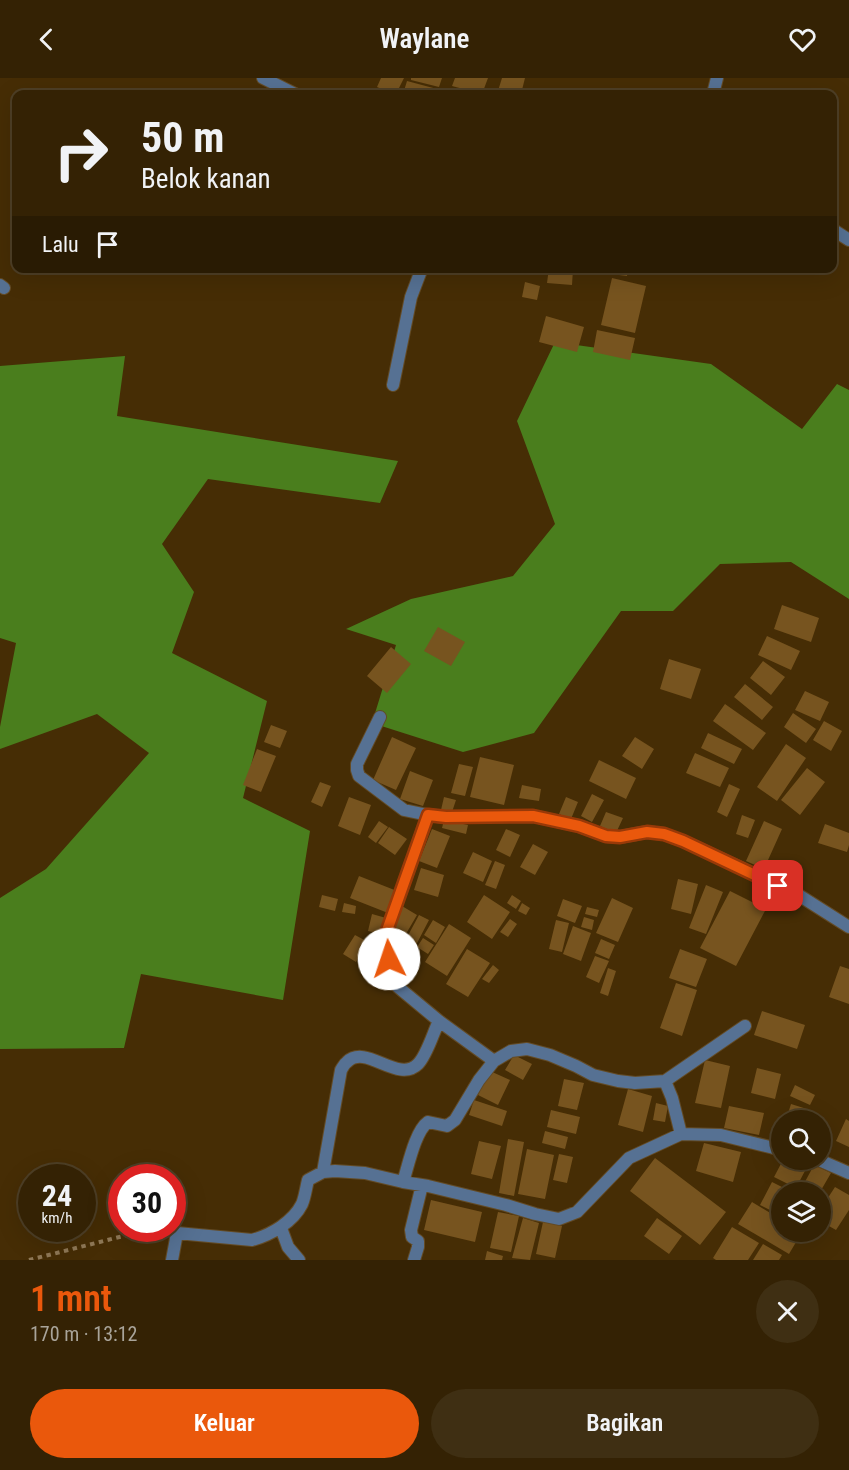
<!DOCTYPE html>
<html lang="id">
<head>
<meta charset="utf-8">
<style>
  body { margin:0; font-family:"Roboto Condensed",sans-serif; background:#3f2f13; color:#f1f3f6; height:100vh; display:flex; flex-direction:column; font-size:22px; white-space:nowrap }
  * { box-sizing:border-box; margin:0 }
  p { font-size:20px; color:#a9a49a }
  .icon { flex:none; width:33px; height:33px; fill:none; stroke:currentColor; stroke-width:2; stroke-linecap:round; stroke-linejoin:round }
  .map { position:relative; height:1182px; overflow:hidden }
  .panel { display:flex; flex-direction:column; background:#342204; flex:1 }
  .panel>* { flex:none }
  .hud { position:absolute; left:12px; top:12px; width:825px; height:183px; border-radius:12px; box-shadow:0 6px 24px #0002,0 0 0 2px #4e3f26; background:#342204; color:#f1f3f6; overflow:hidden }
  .tools { position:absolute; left:771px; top:1032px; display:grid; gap:12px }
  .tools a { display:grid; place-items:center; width:60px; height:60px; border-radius:50%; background:#342204; box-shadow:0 6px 24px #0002,0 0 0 2px #4e3f26; font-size:30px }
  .speed { position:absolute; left:18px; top:1086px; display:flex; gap:12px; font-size:30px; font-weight:700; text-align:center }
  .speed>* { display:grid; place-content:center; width:78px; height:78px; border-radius:50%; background:#342204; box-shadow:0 6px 24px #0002,0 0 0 2px #4e3f26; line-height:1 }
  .speed small { font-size:15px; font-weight:400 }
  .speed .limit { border:9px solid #d22; background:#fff; color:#111 }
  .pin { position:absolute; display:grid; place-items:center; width:51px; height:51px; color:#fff; margin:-26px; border-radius:12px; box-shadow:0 3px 9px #0006 }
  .me { position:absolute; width:66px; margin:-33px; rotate:356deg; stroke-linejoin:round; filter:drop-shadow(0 0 4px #0008) }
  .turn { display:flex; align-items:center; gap:21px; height:126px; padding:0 30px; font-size:27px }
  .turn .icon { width:78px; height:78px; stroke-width:2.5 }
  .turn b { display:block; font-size:42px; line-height:51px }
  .then { display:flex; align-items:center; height:57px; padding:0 30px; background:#0003; gap:12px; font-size:22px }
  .round { display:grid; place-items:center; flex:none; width:63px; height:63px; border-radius:32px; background:#3f2f13 }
  .headline { display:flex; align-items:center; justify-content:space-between; height:102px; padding:0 30px }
  h1 { font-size:36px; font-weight:600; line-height:45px; color:#ea580c }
  .action { display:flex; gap:12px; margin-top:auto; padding:12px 30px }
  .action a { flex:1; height:69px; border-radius:36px; background:#ea580c; color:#fff; font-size:24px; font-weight:600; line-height:69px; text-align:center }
  .action a+a { background:#3f2f13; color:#f1f3f6 }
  header { display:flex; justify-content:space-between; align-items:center; height:78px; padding:0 30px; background:#342204; font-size:27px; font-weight:600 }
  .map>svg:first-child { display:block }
</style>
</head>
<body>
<header><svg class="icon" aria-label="back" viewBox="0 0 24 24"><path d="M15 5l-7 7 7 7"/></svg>Waylane<svg class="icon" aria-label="heart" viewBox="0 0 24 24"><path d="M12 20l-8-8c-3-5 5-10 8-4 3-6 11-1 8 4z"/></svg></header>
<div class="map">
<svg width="849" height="1182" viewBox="0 0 849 1182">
  <rect width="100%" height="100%" fill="#462d05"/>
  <!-- forest -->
  <path fill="#4a7e1d" d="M555,264L711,286L802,351L837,306L849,312V521L791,484L720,486L673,533H621L534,655L463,674L372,645L396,567L346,551L411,521L513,498L555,446L517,343Z
    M125,278L117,338L398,383L380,425L208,401L162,466L194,514L172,575L267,623L243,720L310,753L283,922L141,896L124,970L0,971V820L46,791L149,675L97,636L0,671V649L16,565L0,560V288Z"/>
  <!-- building -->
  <path fill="#77541f" d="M381,0H404L396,16H393L377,9Z
    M411,0H442L439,9L411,2Z
    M455,0H488L482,16L452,8Z
    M502,0H525L521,16H497Z
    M407,3L437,11L436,16H403Z
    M549,190L573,191L572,207L547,205Z
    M604,190H628L627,198L603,195Z
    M612,200L646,208L635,255L601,247Z
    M525,204L540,208L537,222L522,219Z
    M546,238L584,249L577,274L539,264Z
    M597,252L635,260L630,282L593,274Z
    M782,527L819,540L811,564L774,551Z
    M438,549L465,564L451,588L424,573Z
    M767,558L800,573L791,592L758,577Z
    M391,569L411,586L387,615L367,598Z
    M669,581L701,591L691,621L660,611Z
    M763,583L785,599L771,617L750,600Z
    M745,606L773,629L762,642L734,619Z
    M805,613L829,624L820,643L795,632Z
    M725,626L766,655L753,672L713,643Z
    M793,635L816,651L806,665L784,649Z
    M824,643L842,653L831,673L813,662Z
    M271,647L287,653L280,670L264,664Z
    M708,655L742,671L734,686L701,670Z
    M392,659L416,670L396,712L373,702Z
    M635,659L654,671L642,691L622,678Z
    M786,666L806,680L777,723L757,709Z
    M257,671L276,678L261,714L243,707Z
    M695,675L729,690L720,709L686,695Z
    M480,679L514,687L504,727L470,719Z
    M599,682L636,700L626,721L589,703Z
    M459,686L473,689L465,718L451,715Z
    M807,690L825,704L800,737L781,722Z
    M410,693L433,702L423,728L400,721Z
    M320,704L331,708L322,729L311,724Z
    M729,706L740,711L727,739L717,734Z
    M522,707L541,711L539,723L519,720Z
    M592,716L604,722L592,744L581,738Z
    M349,719L371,727L360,757L338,748Z
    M444,719L456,722L452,734L441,732Z
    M566,719L578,724L571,741L559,736Z
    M606,734L623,740L616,755L600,748Z
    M742,737L755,742L748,760L736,756Z
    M444,742L468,747L466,756L442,750Z
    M379,743L388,749L376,765L368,759Z
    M764,743L782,751L764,791L746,783Z
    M825,746L849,755V767L847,774L818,765Z
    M389,749L407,761L395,777L378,765Z
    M432,751L450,758L437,790L419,783Z
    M506,751L520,757L510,779L496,772Z
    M533,766L548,774L535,797L520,789Z
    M473,774L492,783L483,804L463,795Z
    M495,783L505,787L496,811L485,807Z
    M421,790L444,797L438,819L414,812Z
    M359,798L397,813L388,835L350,820Z
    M678,801L698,806L691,836L671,831Z
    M706,807L723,814L706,856L689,850Z
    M730,813L766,831L736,888L700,870Z
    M322,817L338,821L335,833L319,829Z
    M484,817L510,834L492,861L467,844Z
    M512,817L521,823L516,831L507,825Z
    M612,820L633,830L618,864L596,855Z
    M563,821L582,828L575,845L557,838Z
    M344,825L356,828L355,836L342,834Z
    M522,825L530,830L526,837L518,833Z
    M402,828L417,837L403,861L388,853Z
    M587,829L599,832L597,839L585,836Z
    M372,836L386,840L381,856L368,853Z
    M419,837L429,842L415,869L405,863Z
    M584,839L594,842L592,852L581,849Z
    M510,841L517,846L508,859L500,854Z
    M433,842L445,849L436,865L424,857Z
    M556,842L569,845L562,874L549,871Z
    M449,846L471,860L447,898L425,884Z
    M573,848L591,855L581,883L563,876Z
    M355,857L368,864L356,884L343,876Z
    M423,860L434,867L428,876L417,869Z
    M601,861L615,867L609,881L595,875Z
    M467,871L490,885L468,919L446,906Z
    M680,871L707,881L696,909L669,900Z
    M595,878L609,883L599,905L586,899Z
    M493,887L499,892L489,905L482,901Z
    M840,888L849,891V926L829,919Z
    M608,890L616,893L608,918L600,915Z
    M676,905L697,912L682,958L660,950Z
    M762,933L805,947L797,971L754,957Z
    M514,977L532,986L523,1002L505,992Z
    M705,982L730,988L721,1030L695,1025Z
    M757,990L781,996L775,1021L751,1015Z
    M490,993L510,1002L498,1027L478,1017Z
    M564,1001L584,1005L577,1032L558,1028Z
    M795,1007L815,1017L810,1027L790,1018Z
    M628,1011L652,1018L643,1054L618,1047Z
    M474,1022L507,1033L502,1048L469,1037Z
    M656,1025L668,1028L665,1044L653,1042Z
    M791,1026L807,1031L803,1042H786Z
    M729,1028L764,1035L759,1057L724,1050Z
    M551,1032L580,1039L576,1056L547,1049Z
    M846,1041L849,1043V1069L836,1063Z
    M545,1053L568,1059L565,1071L542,1065Z
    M508,1061L524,1064L514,1118L499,1115Z
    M479,1063L501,1068L492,1101L471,1096Z
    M704,1065L741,1074L733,1104L696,1093Z
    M527,1071L554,1077L545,1121L518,1116Z
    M559,1076L573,1079L567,1105L553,1102Z
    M655,1080L726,1134L700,1167L630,1113Z
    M783,1082H793L807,1089L796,1110L774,1099Z
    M814,1087L831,1095L820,1114H804L800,1113Z
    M772,1104L792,1114H782V1138L760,1127Z
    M835,1109L849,1117V1132L836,1152L820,1143V1132Z
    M431,1122L482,1134L475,1164L424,1152Z
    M752,1124L782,1142V1154H802L789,1176L738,1146Z
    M498,1134L519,1138L511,1174L490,1170Z
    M523,1140L539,1145L530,1182L512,1180Z
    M657,1140L682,1158L669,1176L644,1158Z
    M543,1144L562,1148L555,1180L536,1176Z
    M732,1149L759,1165L748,1182H716L713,1180Z
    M763,1166L782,1177L779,1182H753Z
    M487,1173L503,1178L502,1182H485Z"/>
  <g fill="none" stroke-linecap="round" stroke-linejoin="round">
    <!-- minor casing -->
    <g stroke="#634b26" stroke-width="14">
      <path id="minor" d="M263,0L295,16
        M713,16L717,0
        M832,151L849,162
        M0,207L4,210
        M393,307L411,219L422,190
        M380,639L357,686V692L359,698L404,732L428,737L445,739L533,738L579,748L606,758L620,759L647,754L664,756L683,763L797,816L849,849
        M428,737L384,861L398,909L439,943L494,983
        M665,1003L672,1020L681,1056
        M819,1082L849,1095
        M323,1094L341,992C343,989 344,986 347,984C366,965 398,1006 418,986C427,977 433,955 439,943
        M403,1104C408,1089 415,1053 428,1044L447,1048L455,1042L479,1002L494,983L511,973L527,971L550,977L576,988L593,997L618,1003L635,1005L665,1003L745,948
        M281,1150L288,1169L299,1182
        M172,1182L177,1155L252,1162C271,1157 293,1144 302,1126C305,1119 306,1110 308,1102L323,1094L335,1093L365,1095L403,1104L428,1108L506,1127L535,1136L559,1141L577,1134L629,1080L681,1056L721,1057L782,1072
        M414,1182L418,1169V1163L412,1159L411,1152L422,1107"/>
    </g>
    <!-- path -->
    <path stroke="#8f7856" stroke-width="4" stroke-dasharray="4.5 4.5" stroke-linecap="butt" d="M29,1182L139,1154L162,1155"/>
    <!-- minor -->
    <use href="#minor" stroke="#567193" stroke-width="12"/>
  </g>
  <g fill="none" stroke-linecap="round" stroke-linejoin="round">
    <!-- route casing -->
    <g stroke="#983908" stroke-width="15">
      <path id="route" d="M389,881L384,861L428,737L446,739L533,738L579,748L606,758L620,759L647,754L664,756L683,763L778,808"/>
    </g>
    <!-- route -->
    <use href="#route" stroke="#ea580c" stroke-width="10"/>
  </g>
</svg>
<div class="tools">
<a><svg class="icon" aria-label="search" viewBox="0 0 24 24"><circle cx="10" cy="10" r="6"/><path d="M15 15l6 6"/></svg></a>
<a><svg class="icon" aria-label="layers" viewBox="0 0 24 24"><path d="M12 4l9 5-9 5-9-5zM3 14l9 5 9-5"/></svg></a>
</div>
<div class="speed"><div>24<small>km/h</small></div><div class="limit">30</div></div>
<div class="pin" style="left:778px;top:808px;background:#d93025"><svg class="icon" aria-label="arrive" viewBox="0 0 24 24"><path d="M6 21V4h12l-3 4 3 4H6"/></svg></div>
<svg class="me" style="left:389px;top:881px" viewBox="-20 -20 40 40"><circle r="19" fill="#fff"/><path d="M0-13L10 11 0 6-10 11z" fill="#ea580c"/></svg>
<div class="hud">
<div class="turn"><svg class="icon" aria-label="right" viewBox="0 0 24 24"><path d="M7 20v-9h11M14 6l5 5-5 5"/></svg><div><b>50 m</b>Belok kanan</div></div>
<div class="then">Lalu<svg class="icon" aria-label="arrive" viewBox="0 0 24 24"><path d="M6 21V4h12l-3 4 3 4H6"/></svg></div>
</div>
</div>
<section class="panel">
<div class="headline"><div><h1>1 mnt</h1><p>170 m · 13:12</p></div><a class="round"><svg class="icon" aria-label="close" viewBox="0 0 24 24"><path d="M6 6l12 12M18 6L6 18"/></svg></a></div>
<div class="action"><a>Keluar</a><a>Bagikan</a></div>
</section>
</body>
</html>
